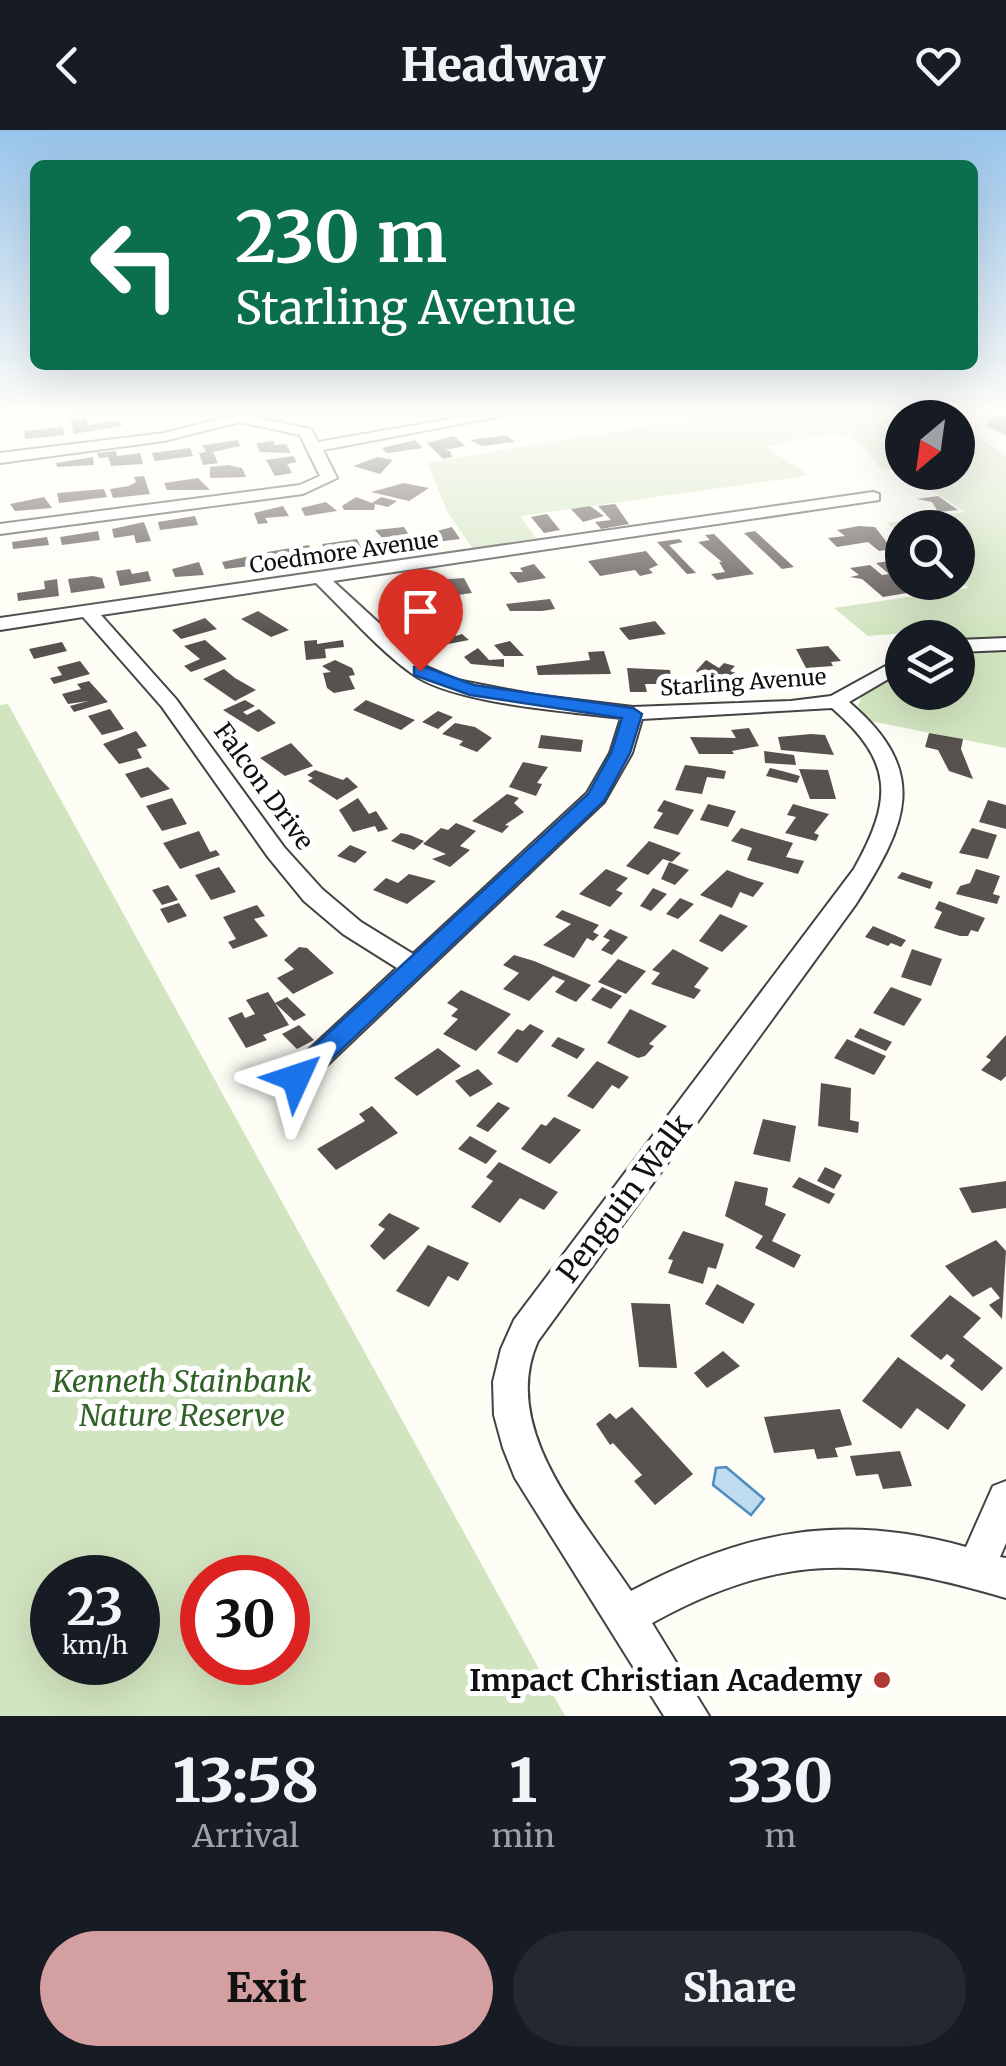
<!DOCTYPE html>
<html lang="en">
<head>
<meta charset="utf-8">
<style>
  body { margin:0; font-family:Merriweather,serif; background:#242831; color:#f1f3f6; height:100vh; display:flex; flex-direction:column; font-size:38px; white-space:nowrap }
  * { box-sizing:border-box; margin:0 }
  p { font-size:32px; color:#9ea1a6 }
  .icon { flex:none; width:55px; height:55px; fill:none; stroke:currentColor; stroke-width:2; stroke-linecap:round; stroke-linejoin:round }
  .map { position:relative; height:1586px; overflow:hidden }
  .side { display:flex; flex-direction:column; background:#171b24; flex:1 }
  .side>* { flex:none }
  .guide { position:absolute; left:30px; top:30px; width:948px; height:210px; border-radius:15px; box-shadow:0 10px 40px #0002; background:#0b6e4f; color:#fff; overflow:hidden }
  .needle { width:65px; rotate:209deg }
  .fabs { position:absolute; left:885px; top:270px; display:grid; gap:20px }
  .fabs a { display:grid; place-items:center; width:90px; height:90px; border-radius:50%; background:#171b24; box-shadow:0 10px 40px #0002; font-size:50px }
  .speed { position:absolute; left:30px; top:1425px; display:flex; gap:20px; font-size:50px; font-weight:700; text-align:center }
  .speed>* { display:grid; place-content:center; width:130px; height:130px; border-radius:50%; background:#171b24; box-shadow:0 10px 40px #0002; line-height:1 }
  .speed small { font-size:25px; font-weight:400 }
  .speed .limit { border:15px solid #d22; background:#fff; color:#111 }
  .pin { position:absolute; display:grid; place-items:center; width:85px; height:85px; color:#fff; margin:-102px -42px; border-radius:50% 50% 50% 0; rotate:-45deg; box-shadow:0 0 10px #0007 }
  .pin .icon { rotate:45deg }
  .me { position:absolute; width:110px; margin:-55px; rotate:48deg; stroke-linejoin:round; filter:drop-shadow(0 0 8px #0008) }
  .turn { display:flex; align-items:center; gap:35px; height:210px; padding:0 40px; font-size:45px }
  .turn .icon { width:130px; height:130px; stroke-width:2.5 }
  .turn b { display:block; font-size:70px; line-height:85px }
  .eta { display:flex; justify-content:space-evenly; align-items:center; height:170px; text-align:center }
  .eta b { font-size:60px; font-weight:800; line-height:70px }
  .action { display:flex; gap:20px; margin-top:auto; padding:20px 40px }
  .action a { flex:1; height:115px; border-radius:60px; background:#d49fa0; color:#111; font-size:40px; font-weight:800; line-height:115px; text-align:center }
  .action a+a { background:#242831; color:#f1f3f6 }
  header { display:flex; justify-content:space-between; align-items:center; height:130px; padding:0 40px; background:#171b24; font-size:45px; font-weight:800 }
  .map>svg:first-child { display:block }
</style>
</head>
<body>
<header><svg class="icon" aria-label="back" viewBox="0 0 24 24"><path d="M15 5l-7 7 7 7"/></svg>Headway<svg class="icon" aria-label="heart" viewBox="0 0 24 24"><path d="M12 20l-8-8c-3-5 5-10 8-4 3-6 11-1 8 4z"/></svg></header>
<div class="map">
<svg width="1006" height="1586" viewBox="0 0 1006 1586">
  <rect width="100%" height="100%" fill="#fefdf5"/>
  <!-- green -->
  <path fill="#d2e5c1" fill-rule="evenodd" d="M733,281H980L963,299L1006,325V509L958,513V508L911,507L905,503L868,506L834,478L969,458L958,449V398H902V405L887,393L965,382L908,344L879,337C852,287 813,308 766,317L807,344L804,346L520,386L540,414L475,422L448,383L427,333ZM902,288H958V342H902Z
    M1006,516V618L870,591L858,576L863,563L902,540V562H958V519Z
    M8,574L565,1586H0V575ZM52,1448H138V1532H52ZM202,1448H288V1532H202Z"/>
  <!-- water -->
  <path fill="#bfdbf0" stroke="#4e8bbe" stroke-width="2.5" d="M726,1337L764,1369L751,1385L713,1355L716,1338Z"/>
  <!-- building -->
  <path fill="#58524e" d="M1000,281H1006V305L985,295Z
    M86,289L88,295L120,290L122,296L74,304L70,291Z
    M63,297L64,305L25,309L24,301Z
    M506,305L515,312L481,316L470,310Z
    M454,306L465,316L444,320L450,321L452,327L443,329L427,313Z
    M238,310L240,316L213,322L218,333L203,335L199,323L206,322L202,315Z
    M415,310L423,318L387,323L382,318Z
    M273,311L275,315L286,314L291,323L260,322L256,313Z
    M190,318L193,326L155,331L152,323Z
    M116,321L117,326L140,323L143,334L111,336L108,327L99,328L97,323Z
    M293,326L297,332L287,334L292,343L275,346L266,330Z
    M93,327L94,335L57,337L56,333Z
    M378,327L393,330L380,344L353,336Z
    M228,335L242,338L246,347L210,348V337Z
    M144,346L150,364L113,368L110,359L129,356L136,352L134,347Z
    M198,348L210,360H167L164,353Z
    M404,353L429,358L409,371L371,362Z
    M104,359L107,367L59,373L57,363Z
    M938,366L958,380L938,382L932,372L917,369Z
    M44,367L52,378L15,381L10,374Z
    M356,367L372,373L381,367L397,371L388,377L375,374L374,380H344L342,376Z
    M326,372L337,381L305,386L301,378Z
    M615,374L629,394L601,399L595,392L611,390L598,376Z
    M283,376L289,386L265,388L268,393L258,394L254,383Z
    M590,376L604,386L583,392L571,379Z
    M547,384L560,400L544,403L531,387Z
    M195,386L198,395L160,400L158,392Z
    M144,392L151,411L136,413L134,405L114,408L112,399Z
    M859,396L875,397L892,419L879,421L868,412L837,417L828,408L845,406L837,400Z
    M404,397L411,408L452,397L460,409L374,420L369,411L383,409L375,400Z
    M98,401L100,410L62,415L60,407Z
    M755,401L794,437L782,439L744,403Z
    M714,404L754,444L717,450L711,444L725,442L719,432H722L698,412L710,410L705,405Z
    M47,407L49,415L13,419L12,412Z
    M357,409L363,421L326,422L322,414Z
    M679,409L683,412L669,415L696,443L687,444L657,412Z
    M309,415L314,426L269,429L267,422Z
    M646,421L658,435L649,439L653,443L640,446L635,440L600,446L588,431Z
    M260,424L265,434L225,439L222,432Z
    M896,430L902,436V452H923L931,459L883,467L862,449L850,447L859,445L850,438L870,435L882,445L889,444L876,433Z
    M199,432L204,445L175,447L172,439Z
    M534,434L546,448L518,453L509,442H523L520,438Z
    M130,439L132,444L148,441L151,451L120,456L116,441Z
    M93,446L102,448L105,458L71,463L68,449Z
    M464,448L472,463L451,466L434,450Z
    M57,449L59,466L18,471L17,463L45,459L44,451Z
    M550,469L555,479L542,481H510L506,474Z
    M258,481L289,500L271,507L241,489Z
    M205,488L217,499L181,509L172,500Z
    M440,490L456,506L462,504L469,510L438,516L419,495Z
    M655,491L666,504L629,510L619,498Z
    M205,510L227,529L191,542L184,536L200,529L184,516Z
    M317,510V514L343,510L344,517L325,519L326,528L306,530L304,511Z
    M510,511L524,526H504L494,515Z
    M62,512L67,521L34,529L29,519Z
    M828,516L841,531L831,532L833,536L806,538L796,519Z
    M478,518L489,530L504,529V537L471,534L464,527Z
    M604,521L611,544L538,545L536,536L590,530L588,522Z
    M335,530L352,538L355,545L349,546L355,559L334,563L327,558L323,543L331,542L322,536Z
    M706,530L719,538L724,533L735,536L730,541L736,543L729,551L702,547L696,541Z
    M80,531L90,544L54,554L50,548L62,545L57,537Z
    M627,538L670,540L672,554H645L647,562H630Z
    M224,539L235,548L256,560L235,571L203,549Z
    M89,551L108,572L74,582L70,576L88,571L68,574L62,564L81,559L77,554Z
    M245,570L255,576L243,582L247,585L259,579L276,593L258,602L223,580Z
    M366,570L415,590L401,600L353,580Z
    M110,579L124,599L102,605L88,586Z
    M438,581L453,587L438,599L422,592Z
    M455,593L475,597L492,608L477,622L459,615L463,611L442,604Z
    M749,598L759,616L732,621L734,624H699L690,607L736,608L731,600Z
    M136,601L147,616L137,619L142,628L119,634L103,614Z
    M929,603L963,609L961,619L973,649L949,641L938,620L925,617Z
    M811,604L825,605L834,625L781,620L778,607Z
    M541,605L583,610L581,622L538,618Z
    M291,613L313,636L285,646L260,628Z
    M764,621L794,625L796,635L765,633Z
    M523,632L548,637L537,653L542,654L536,666L509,657Z
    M685,635L710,638L726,641L724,649L707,647L702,664L675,660Z
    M148,637L170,659L141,668L125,644Z
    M770,638L786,642L800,646L797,653L766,646Z
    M799,639L828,640L836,669H810Z
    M315,640L343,650L347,647L358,657L337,670L308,651L313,648L307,645Z
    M507,664L519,668L514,673L524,682L505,695L509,696L502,703L472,691Z
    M172,668L187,694L162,701L146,676Z
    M358,668L369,684L376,681L388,699L378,702L375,696L353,702L339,680Z
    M664,670L694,680L678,705L653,698L663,683L657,681Z
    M988,670L1006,675V699L979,692Z
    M708,674L736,681L728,697L700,690Z
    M793,674L829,684L814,703L819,705L816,711L785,703L796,687L787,685Z
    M456,693L476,701L460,716L470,720L450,737L432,729L446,724L423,714L441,698L448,700Z
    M741,698L793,713L786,727L804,731L798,744L747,730L752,718L731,711Z
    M972,698L997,705L988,729L959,723Z
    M199,701L210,722L216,720L220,725L180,739L163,713Z
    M401,703L410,705L424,711L414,720L391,711Z
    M649,711L681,723L672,732L663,729L648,745L626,736Z
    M350,715L367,722L355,733L337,726Z
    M669,732L689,740L675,755L661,749Z
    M219,737L236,762L211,770L195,745Z
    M606,739L628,748L616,760L623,763L610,777L579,764Z
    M976,739L1000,746L993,764L1000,766L997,774L956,764L960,756L970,753Z
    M727,740L748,748L764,753L753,767L740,762L732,778L700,765Z
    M902,742L933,752L930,759L897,748Z
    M409,744L436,751L407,774L373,760L386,748L398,753Z
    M168,755L178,770L162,775L152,760Z
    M653,758L667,764L651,781L640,776Z
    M680,768L694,774L678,789L666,784Z
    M939,771L985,788L978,802L971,800L968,806H960L934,798L942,782L935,779Z
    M179,773L187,786L168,793L160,779Z
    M257,775L265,786L254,789L268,806L233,819L228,812L236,809L223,787Z
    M562,780L599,795L593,802L599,805L593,811L587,808L574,828L543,815L571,794L555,787Z
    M720,784L748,796L722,822L699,811Z
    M873,796L906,810L901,817L891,813L888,816L865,807Z
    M610,799L628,807L612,825L601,820L610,810L603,807Z
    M299,817L307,818L334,843L293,864L277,848L294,839L284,830Z
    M673,819L709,838L694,857L701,860L694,869L651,854L660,843L652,840Z
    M912,819L942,829L931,856L901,847Z
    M514,825L534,831L591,855L576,872L555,862L565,851L553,846L529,871L503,859L519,843L503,835Z
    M618,829L646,841L626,864L598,852Z
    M602,857L622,866L611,879L591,870Z
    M891,857L922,869L904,896L873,883Z
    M461,860L511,884L476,921L443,904L458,889L451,886L458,879L447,873Z
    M268,862L289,895L263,905L267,910L246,918L228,888L242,882L245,888L255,884L246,870Z
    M287,867L306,885L294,891L275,873Z
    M630,879L667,896L649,914L654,916L645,926L638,928L607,913Z
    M530,894L544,901L517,933L497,923L517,899L523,901Z
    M299,895L314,910L297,919L282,904Z
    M860,898L892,912L886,921L854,907Z
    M1006,905V946L1001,951L981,940L991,930L986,927Z
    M558,907L585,919L577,929L551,916Z
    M847,909L886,926L874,945L834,928Z
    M438,918L461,936L417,966L394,948Z
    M597,931L629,947L619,959L612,955L593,979L567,966Z
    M478,939L493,954L470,967L455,951Z
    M821,953L851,958L850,990L859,992L858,1003L818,996Z
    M498,972L510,978L488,1002L476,996Z
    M372,976L398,1003L336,1040L317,1019L365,991L359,984Z
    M554,987L581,1000L550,1034L521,1019L541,994L546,996Z
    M763,989L796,996L790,1032L753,1024Z
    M470,1006L497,1021L486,1034L458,1019Z
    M499,1032L558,1062L544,1080L520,1068L500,1093L471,1077L493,1051L486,1047Z
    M825,1037L842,1045L834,1059L817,1051Z
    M799,1047L835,1064L829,1074L792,1057Z
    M735,1051L768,1058L765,1075L786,1084L772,1111L801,1125L794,1138L755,1118L763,1106L725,1086Z
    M1006,1051V1078L972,1083L959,1058Z
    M389,1083L420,1098L384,1130L370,1116L385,1099L378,1095Z
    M683,1101L724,1114L716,1139L708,1137L703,1154L668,1143L673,1130L668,1129Z
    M996,1110L1006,1121L1002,1189L989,1175L1000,1168L991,1157L973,1167L945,1136Z
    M428,1115L469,1133L458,1151L448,1146L429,1177L396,1161Z
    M717,1154L755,1174L743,1194L705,1174Z
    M950,1165L981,1188L963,1207L1003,1238L982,1261L950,1236L955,1230L947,1224L941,1230L910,1206Z
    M631,1173L670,1174L677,1238L639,1237Z
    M723,1221L740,1236L707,1258L694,1243Z
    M898,1227L966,1275L948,1300L917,1278L901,1299L862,1271Z
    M632,1277L693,1344L655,1375L634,1351L642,1345L613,1313L610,1315L596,1294L610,1283L616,1289Z
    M840,1279L852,1315L835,1318L838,1327L817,1329L814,1319L774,1323L764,1287Z
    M900,1321L912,1356L883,1359L878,1344L856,1346L850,1326Z"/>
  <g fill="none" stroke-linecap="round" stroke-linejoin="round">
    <!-- minor casing -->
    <g stroke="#434343" stroke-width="4">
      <path id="minor" d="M252,281H261L258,288L311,299L318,312L496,281H528L323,320L337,348L303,364L0,404V394L300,355L320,346L300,305L240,292L164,311L0,333V323L164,303Z
        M947,281H962L956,288H944Z
        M873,362L879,364V370L333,451L427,537L457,550L535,565L633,577L791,571L831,566L902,527V541L849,572C931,642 907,694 856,774L538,1211C498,1299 585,1391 631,1461C744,1401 841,1382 966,1417L993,1356L1006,1351V1413L1000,1427L1006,1428V1468C866,1427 783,1421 652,1493L709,1586H664L515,1348L503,1318L494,1285L493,1252L501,1219L514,1190L854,739C893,669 894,632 832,578L642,589L632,623L604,672L306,955H286L282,948L286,941L397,838L343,804L304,771L268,727L162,577L83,487L0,500V488ZM316,453C347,483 377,518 411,543C452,574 568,581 621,588L610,623L587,663L413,824L361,792L322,759L284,717L176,569L101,485Z
        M1006,508V520L958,522V510Z"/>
    </g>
    <!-- minor -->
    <use href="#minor" fill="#fff" fill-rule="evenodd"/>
  </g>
  <!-- sky -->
  <linearGradient id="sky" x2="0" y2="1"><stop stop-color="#97c4eb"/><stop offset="0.56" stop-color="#fffefa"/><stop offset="1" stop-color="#fffefa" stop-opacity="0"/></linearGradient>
  <rect width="1006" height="503" fill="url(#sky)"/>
  <!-- route -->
  <path fill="#1a73e8" stroke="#114b97" stroke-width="2.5" d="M420,535L474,555L633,578L642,584L630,623L604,671L305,954H287L283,948L287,941L588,664L611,623L622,588L470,565L414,545V537Z"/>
  <!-- markers -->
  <circle fill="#b13937" stroke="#fff" stroke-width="4" cx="882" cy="1550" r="10"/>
  <g text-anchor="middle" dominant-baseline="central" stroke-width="10" stroke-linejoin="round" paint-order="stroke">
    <!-- far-street labels -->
    <g font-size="22" fill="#101010" stroke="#fff">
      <text transform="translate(344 422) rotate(-8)">Coedmore Avenue</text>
      <text transform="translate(743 552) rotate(-4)">Starling Avenue</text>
    </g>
    <!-- street labels -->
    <g font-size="25" fill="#101010" stroke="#fff">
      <text transform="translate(264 656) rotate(54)">Falcon Drive</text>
    </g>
    <!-- near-street labels -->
    <g font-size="30" fill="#101010" stroke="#fff">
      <text transform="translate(624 1068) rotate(-53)">Penguin Walk</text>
    </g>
    <!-- near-park labels -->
    <g font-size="30" font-style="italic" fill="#306127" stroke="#fff">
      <text x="182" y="1251">Kenneth Stainbank<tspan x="182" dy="34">Nature Reserve</tspan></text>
    </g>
    <!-- near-poi labels -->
    <g font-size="30" font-weight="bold" fill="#101010" stroke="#fff" text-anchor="end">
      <text x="862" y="1550">Impact Christian Academy</text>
    </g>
  </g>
</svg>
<div class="fabs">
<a><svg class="needle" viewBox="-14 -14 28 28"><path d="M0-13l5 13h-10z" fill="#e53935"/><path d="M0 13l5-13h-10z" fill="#9ea1a6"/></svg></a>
<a><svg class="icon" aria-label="search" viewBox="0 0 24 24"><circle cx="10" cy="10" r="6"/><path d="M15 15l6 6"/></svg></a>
<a><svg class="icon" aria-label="layers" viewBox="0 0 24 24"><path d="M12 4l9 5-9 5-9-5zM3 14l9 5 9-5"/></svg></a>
</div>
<div class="speed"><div>23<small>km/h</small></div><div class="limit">30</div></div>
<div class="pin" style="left:420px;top:541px;background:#d93025"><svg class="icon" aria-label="arrive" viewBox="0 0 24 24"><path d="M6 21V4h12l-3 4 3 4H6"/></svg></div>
<svg class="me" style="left:296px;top:948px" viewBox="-20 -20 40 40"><path d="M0-17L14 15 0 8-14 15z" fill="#1a73e8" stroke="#fff" stroke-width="4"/></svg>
<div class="guide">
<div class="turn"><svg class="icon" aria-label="left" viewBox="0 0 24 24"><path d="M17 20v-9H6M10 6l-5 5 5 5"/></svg><div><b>230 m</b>Starling Avenue</div></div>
</div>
</div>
<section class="side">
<div class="eta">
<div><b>13:58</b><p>Arrival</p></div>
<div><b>1</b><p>min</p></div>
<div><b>330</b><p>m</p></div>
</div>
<div class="action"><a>Exit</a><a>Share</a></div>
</section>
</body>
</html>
